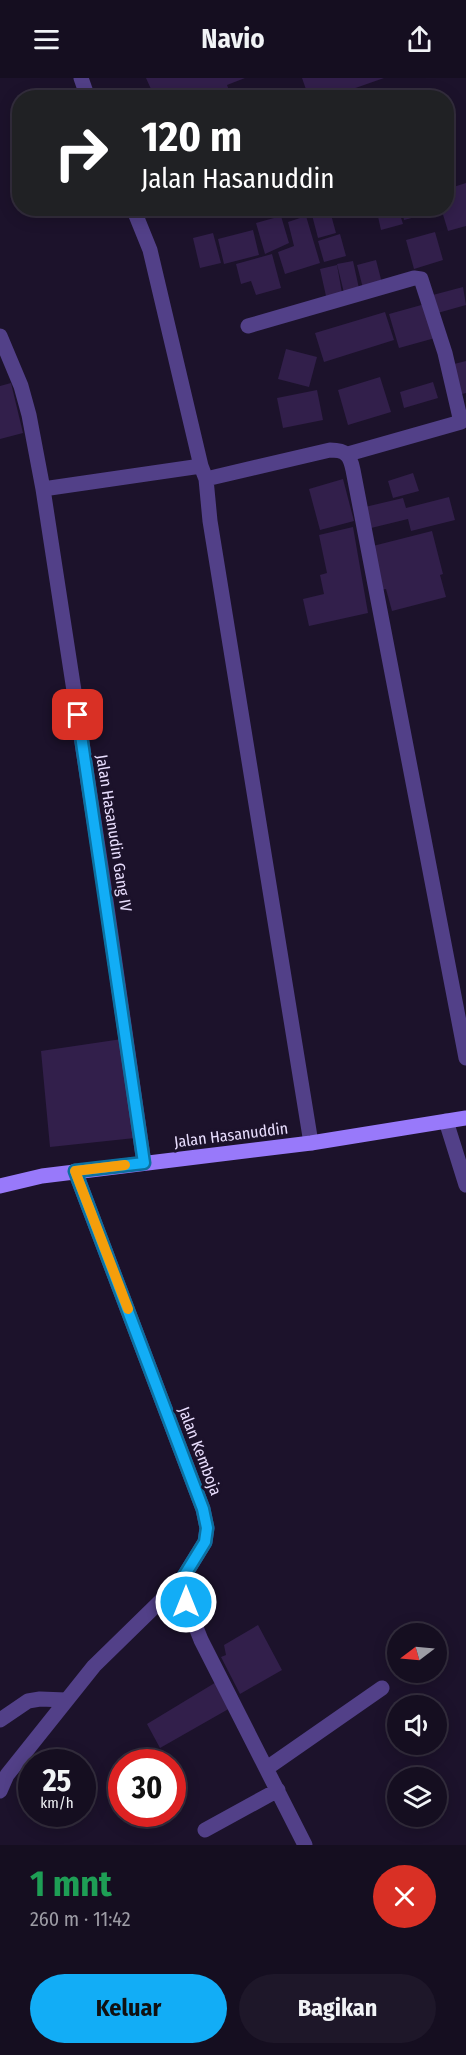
<!DOCTYPE html>
<html lang="id">
<head>
<meta charset="utf-8">
<style>
  body { margin:0; font-family:"Fira Sans Condensed",sans-serif; background:#1e1729; color:#f1f3f6; height:100vh; display:flex; flex-direction:column; font-size:22px; white-space:nowrap }
  * { box-sizing:border-box; margin:0 }
  p { font-size:20px; color:#9d9ca5 }
  .icon { flex:none; width:33px; height:33px; fill:none; stroke:currentColor; stroke-width:2; stroke-linecap:round; stroke-linejoin:round }
  .map { position:relative; height:1767px; overflow:hidden }
  .sheet { display:flex; flex-direction:column; background:#150e20; flex:1 }
  .sheet>* { flex:none }
  .hud { position:absolute; left:12px; top:12px; width:442px; height:126px; border-radius:24px; box-shadow:0 3px 15px #0003,0 0 0 2px #342e3e; background:#202124; color:#fff; overflow:hidden }
  .needle { width:39px; rotate:254deg }
  .tools { position:absolute; left:387px; top:1545px; display:grid; gap:12px }
  .tools a { display:grid; place-items:center; width:60px; height:60px; border-radius:50%; background:#150e20; box-shadow:0 3px 15px #0003,0 0 0 2px #342e3e; font-size:30px }
  .speed { position:absolute; left:18px; top:1671px; display:flex; gap:12px; font-size:30px; font-weight:700; text-align:center }
  .speed>* { display:grid; place-content:center; width:78px; height:78px; border-radius:50%; background:#150e20; box-shadow:0 3px 15px #0003,0 0 0 2px #342e3e; line-height:1 }
  .speed small { font-size:15px; font-weight:400 }
  .speed .limit { border:9px solid #d22; background:#fff; color:#111 }
  .pin { position:absolute; display:grid; place-items:center; width:51px; height:51px; color:#fff; margin:-26px; border-radius:12px; box-shadow:0 3px 9px #0006 }
  .me { position:absolute; width:66px; margin:-33px; rotate:0deg; stroke-linejoin:round; filter:drop-shadow(0 0 4px #0008) }
  .turn { display:flex; align-items:center; gap:21px; height:126px; padding:0 30px; font-size:27px }
  .turn .icon { width:78px; height:78px; stroke-width:2.5 }
  .turn b { display:block; font-size:42px; line-height:51px }
  .round { display:grid; place-items:center; flex:none; width:63px; height:63px; border-radius:32px; background:#1e1729 }
  .head { display:flex; align-items:center; justify-content:space-between; height:102px; padding:0 30px }
  h1 { font-size:36px; font-weight:700; line-height:45px; color:#1e9e55 }
  .cta { display:flex; gap:12px; margin-top:auto; padding:12px 30px }
  .cta a { flex:1; height:69px; border-radius:36px; background:#12adf6; color:#111; font-size:24px; font-weight:700; line-height:69px; text-align:center }
  .cta a+a { background:#1e1729; color:#f1f3f6 }
  header { display:flex; justify-content:space-between; align-items:center; height:78px; padding:0 30px; background:#150e20; font-size:27px; font-weight:700 }
  .map>svg:first-child { display:block }
</style>
</head>
<body>
<header><svg class="icon" aria-label="menu" viewBox="0 0 24 24"><path d="M4 6h16M4 12h16M4 18h16"/></svg>Navio<svg class="icon" aria-label="share" viewBox="0 0 24 24"><path d="M12 15V3M7 8l5-5 5 5M5 13v7h14v-7"/></svg></header>
<div class="map">
<svg width="466" height="1767" viewBox="0 0 466 1767">
  <rect width="100%" height="100%" fill="#1c122b"/>
  <!-- building -->
  <path fill="#321f4b" d="M146,0H245L227,7L232,20H155Z
    M302,0H384L327,20H309Z
    M466,105V148L448,153L441,130H447V111Z
    M385,130H398L403,146L381,152L377,134Z
    M401,130H437L438,133L404,142Z
    M330,133L336,155L318,160L312,137Z
    M281,138L289,165L265,176L256,145Z
    M306,138L320,185L285,196L278,174L294,168L288,144Z
    M253,152L259,177L224,186L218,161Z
    M435,154L443,182L414,191L406,162Z
    M213,155L221,185L200,190L193,160Z
    M340,156L346,178L324,184L318,163Z
    M272,176L281,210L256,217L251,203L241,206L236,186Z
    M376,182L383,209L364,214L357,187Z
    M353,183L360,215L345,219L337,186Z
    M337,187L342,215L326,218L320,191Z
    M463,209L466,227L434,236L429,218Z
    M425,226L435,260L399,270L389,236Z
    M385,234L394,262L324,284L315,255Z
    M286,271L317,279L309,309L278,301Z
    M466,283V315L458,317L450,287Z
    M380,299L391,334L348,347L338,312Z
    M433,304L438,320L404,330L400,314Z
    M11,305L23,355L0,361V308Z
    M317,312L323,342L283,350L277,320Z
    M413,395L419,413L393,420L388,403Z
    M343,401L354,443L320,452L309,411Z
    M449,419L455,442L411,453L408,441L371,450L365,429L403,420L406,430Z
    M353,449L368,535L309,548L303,521L324,516L320,497L327,495L319,457Z
    M432,453L443,496L440,497L446,519L392,533L386,511L378,512L369,469Z
    M122,961L135,1060L50,1069L41,973Z
    M258,1547L282,1592L240,1616L221,1579L226,1577L224,1567Z
    M218,1603L232,1629L160,1670L147,1646Z"/>
  <g fill="none" stroke-linecap="round" stroke-linejoin="round">
    <!-- minor -->
    <path stroke="#524088" stroke-width="15" d="M81,0L88,20
      M133,130L150,172L201,388L206,401L210,443L311,1065
      M248,248L414,200L421,201L445,275L461,344L348,376
      M0,258L21,308L29,337L43,411L102,795L144,1085
      M206,401L330,372C346,372 350,377 353,392L466,980
      M43,411L201,388
      M446,1043L466,1107
      M181,1503L186,1524L201,1562L305,1767
      M0,1642L28,1623L40,1621L66,1622
      M267,1690L382,1610
      M0,1713L7,1697L94,1588L181,1503L205,1464L207,1450L203,1431L75,1093
      M205,1752L278,1712"/>
    <!-- secondary -->
    <path stroke="#9879fa" stroke-width="15" d="M0,1108L42,1098L311,1065L466,1040"/>
  </g>
  <g fill="none" stroke-linecap="round" stroke-linejoin="round">
    <!-- route casing -->
    <g stroke="#0c70a0" stroke-width="15">
      <path id="route" d="M78,637L144,1085L75,1093L203,1431L207,1450L205,1464L181,1503L186,1524"/>
    </g>
    <!-- route -->
    <use href="#route" stroke="#12adf6" stroke-width="10"/>
    <!-- slow -->
    <path stroke="#f59e0b" stroke-width="10" d="M125,1087L75,1093L128,1231"/>
  </g>
  <g text-anchor="middle" dominant-baseline="central" stroke-width="6" stroke-linejoin="round" paint-order="stroke">
    <!-- street labels -->
    <g font-size="16" fill="#e9defe" stroke="#1c122b">
      <text transform="translate(114 755) rotate(81)">Jalan Hasanudin Gang IV</text>
      <text transform="translate(231 1057) rotate(-7)">Jalan Hasanuddin</text>
      <text transform="translate(200 1373) rotate(69)">Jalan Kemboja</text>
    </g>
  </g>
</svg>
<div class="tools">
<a><svg class="needle" viewBox="-14 -14 28 28"><path d="M0-13l5 13h-10z" fill="#e53935"/><path d="M0 13l5-13h-10z" fill="#9d9ca5"/></svg></a>
<a><svg class="icon" aria-label="sound" viewBox="0 0 24 24"><path d="M4 9h4l5-4v14l-5-4H4zM17 9q2 3 0 6"/></svg></a>
<a><svg class="icon" aria-label="layers" viewBox="0 0 24 24"><path d="M12 4l9 5-9 5-9-5zM3 14l9 5 9-5"/></svg></a>
</div>
<div class="speed"><div>25<small>km/h</small></div><div class="limit">30</div></div>
<div class="pin" style="left:78px;top:637px;background:#d93025"><svg class="icon" aria-label="arrive" viewBox="0 0 24 24"><path d="M6 21V4h12l-3 4 3 4H6"/></svg></div>
<svg class="me" style="left:186px;top:1524px" viewBox="-20 -20 40 40"><circle r="17" fill="#12adf6" stroke="#fff" stroke-width="3"/><path d="M0-11L8 9 0 5-8 9z" fill="#fff"/></svg>
<div class="hud">
<div class="turn"><svg class="icon" aria-label="right" viewBox="0 0 24 24"><path d="M7 20v-9h11M14 6l5 5-5 5"/></svg><div><b>120 m</b>Jalan Hasanuddin</div></div>
</div>
</div>
<section class="sheet">
<div class="head"><div><h1>1 mnt</h1><p>260 m · 11:42</p></div><a class="round" style="background:#d93025;color:#fff"><svg class="icon" aria-label="close" viewBox="0 0 24 24"><path d="M6 6l12 12M18 6L6 18"/></svg></a></div>
<div class="cta"><a>Keluar</a><a>Bagikan</a></div>
</section>
</body>
</html>
